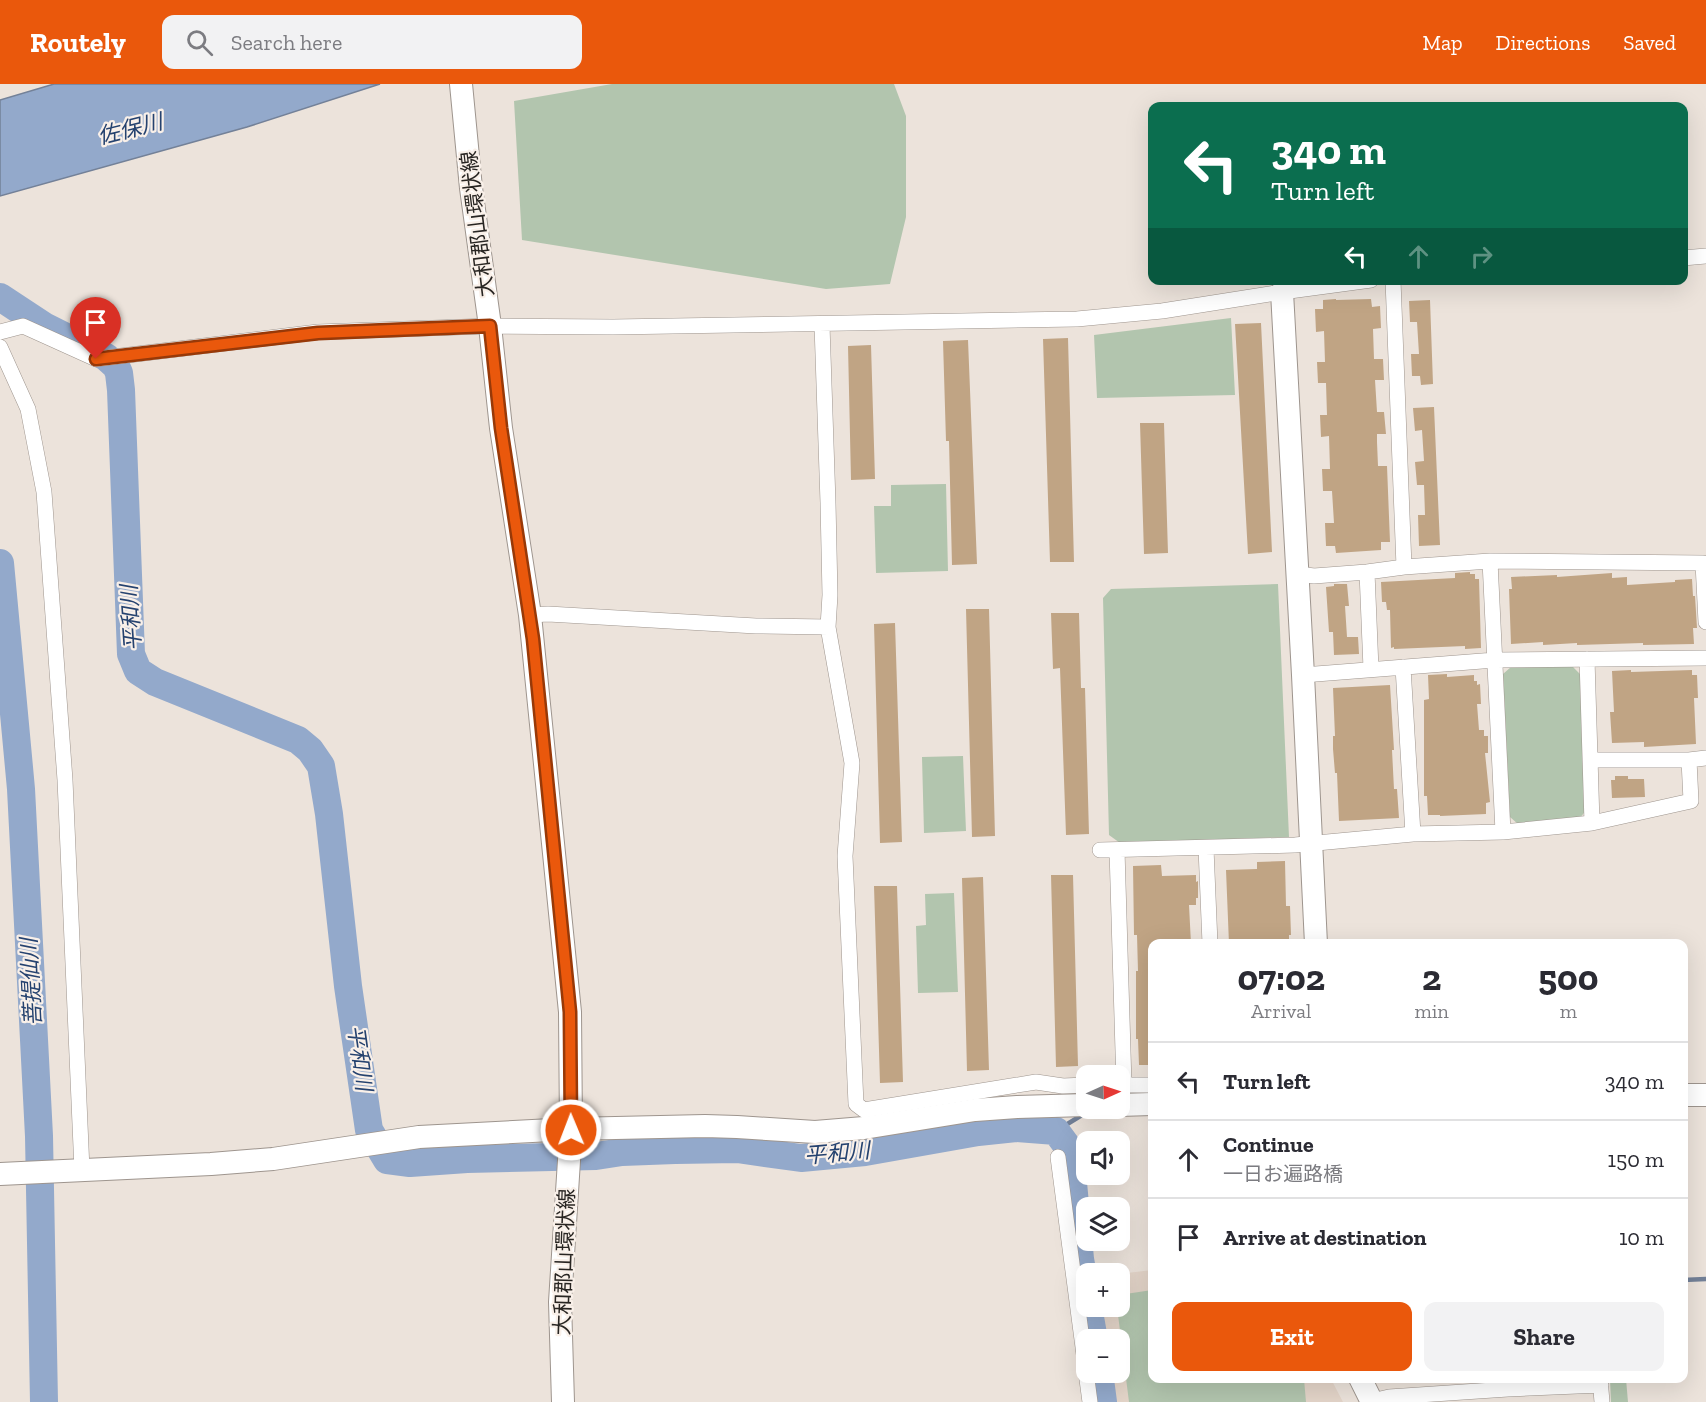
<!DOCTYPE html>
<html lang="en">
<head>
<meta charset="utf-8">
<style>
  body { margin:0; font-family:"Zilla Slab","Noto Sans JP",serif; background:#f2f2f3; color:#2b2b33; height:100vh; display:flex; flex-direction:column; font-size:22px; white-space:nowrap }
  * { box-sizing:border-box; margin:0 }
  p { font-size:20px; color:#7c7c81 }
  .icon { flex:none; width:33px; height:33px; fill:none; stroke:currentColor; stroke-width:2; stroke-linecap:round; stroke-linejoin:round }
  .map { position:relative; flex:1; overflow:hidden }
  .side { position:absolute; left:1148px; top:855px; width:540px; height:444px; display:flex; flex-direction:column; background:#fff; border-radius:12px; box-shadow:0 6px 24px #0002 }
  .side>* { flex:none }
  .banner { position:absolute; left:1148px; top:18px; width:540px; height:183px; border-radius:12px; box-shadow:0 6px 24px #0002; background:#0b6e4f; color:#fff; overflow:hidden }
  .needle { width:39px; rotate:87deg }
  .fabs { position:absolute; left:1076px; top:981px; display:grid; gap:12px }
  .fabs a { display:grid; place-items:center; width:54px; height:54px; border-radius:12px; background:#fff; box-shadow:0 6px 24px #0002; font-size:30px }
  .pin { position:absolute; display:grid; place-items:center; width:51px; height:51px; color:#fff; margin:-62px -26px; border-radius:50% 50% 50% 0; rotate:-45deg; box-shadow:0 0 6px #0007 }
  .pin .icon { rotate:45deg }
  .me { position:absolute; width:66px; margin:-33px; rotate:359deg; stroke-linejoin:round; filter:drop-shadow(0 0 4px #0008) }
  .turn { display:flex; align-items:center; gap:21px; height:126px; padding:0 24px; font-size:27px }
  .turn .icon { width:78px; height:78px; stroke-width:2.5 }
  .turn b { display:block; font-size:42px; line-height:51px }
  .lanes { display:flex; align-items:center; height:57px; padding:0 24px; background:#0003; justify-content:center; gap:30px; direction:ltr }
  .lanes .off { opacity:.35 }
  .eta { display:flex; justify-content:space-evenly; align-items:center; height:102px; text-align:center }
  .eta b { font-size:36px; font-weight:700; line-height:42px }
  .action { display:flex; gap:12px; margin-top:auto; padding:12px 24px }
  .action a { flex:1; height:69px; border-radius:12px; background:#ea580c; color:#fff; font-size:24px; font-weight:700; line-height:69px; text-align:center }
  .action a+a { background:#f2f2f3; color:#2b2b33 }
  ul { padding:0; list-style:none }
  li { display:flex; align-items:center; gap:18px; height:78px; padding:0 24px; border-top:2px solid #e1e1e2 }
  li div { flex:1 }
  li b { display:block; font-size:22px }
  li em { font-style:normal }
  header { display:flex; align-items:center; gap:36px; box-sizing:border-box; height:84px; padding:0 30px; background:#ea580c; color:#fff }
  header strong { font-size:28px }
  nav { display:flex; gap:33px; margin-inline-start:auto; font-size:21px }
  .search { width:420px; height:54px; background:#f2f2f3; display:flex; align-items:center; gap:15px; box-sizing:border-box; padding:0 21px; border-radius:12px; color:#7c7c81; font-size:22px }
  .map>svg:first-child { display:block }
</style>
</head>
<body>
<header>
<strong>Routely</strong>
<div class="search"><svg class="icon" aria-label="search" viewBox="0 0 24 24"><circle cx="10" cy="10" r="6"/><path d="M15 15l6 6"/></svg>Search here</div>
<nav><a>Map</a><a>Directions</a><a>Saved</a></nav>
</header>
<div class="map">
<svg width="1706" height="1318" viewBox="0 0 1706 1318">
  <rect width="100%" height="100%" fill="#ece3db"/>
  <!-- built -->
  <path fill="#e4d5c9" d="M1152,1186V1294L1331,1295L1343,1318H1108L1105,1289L1119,1288V1256L1101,1255L1096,1223L1119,1222V1190Z"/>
  <!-- green -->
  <path fill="#b2c5ae" d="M612,0H894L906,32V133L890,200L826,205L522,156L514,17Z
    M1231,234L1235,311L1097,314L1094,251Z
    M946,400L948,487L876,489L874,422H891V401Z
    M1278,500L1289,753L1120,759L1109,751L1103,514L1111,505Z
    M1511,583H1573L1580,590L1587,725L1580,734L1518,740L1510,733L1503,590Z
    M963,672L966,747L924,749L922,673Z
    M954,809L958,908L918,909L916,842L926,841L925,810Z
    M1152,1206V1294L1304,1295L1306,1318H1129L1117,1223L1119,1222V1211Z
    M1610,1295H1626L1628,1318H1611Z"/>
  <!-- water -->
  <path fill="#93a9cb" stroke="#738198" stroke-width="1.5" d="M54,0H380L247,43L0,112V16Z"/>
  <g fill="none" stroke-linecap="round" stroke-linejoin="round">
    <!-- stream -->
    <path stroke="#738198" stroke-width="4.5" d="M1056,1047L1082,1031
      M1683,1196L1706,1195"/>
    <!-- river -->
    <path stroke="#93a9cb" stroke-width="28" d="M0,213L44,242L106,273L116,282L119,289L121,306L131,570L138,587L155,598L298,656L310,666L321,682L329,730L348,902L369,1046L387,1076L410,1079L467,1075L596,1072L622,1068L675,1066L737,1065L801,1074L865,1068L978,1048L1016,1044L1056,1047L1070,1066L1080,1175L1086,1209
      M0,479L21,705L39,1052L44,1318
      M1088,1222L1094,1256
      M1099,1288L1103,1318"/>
  </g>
  <!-- building -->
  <path fill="#c0a484" d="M1336,215V216L1371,215L1372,223L1380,222L1381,244L1373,245L1374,275H1383L1384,296H1375L1377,328H1384L1386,350H1377V358L1378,382H1387L1390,458H1381V466L1336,469L1335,462H1326L1325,439H1334L1332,407H1323L1322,385H1330L1329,352L1321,353L1320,331H1327L1326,299H1318L1317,278H1325L1324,247L1316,248L1315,225H1323V216Z
    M1430,216L1433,300L1421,301L1420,292H1412L1411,270H1419L1417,238H1410L1409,217Z
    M1261,239L1272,468L1248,470L1235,240Z
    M1068,254L1074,478H1050L1043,255Z
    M968,256L977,480L952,481L949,357H946L943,257Z
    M871,261L875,395L851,396L848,262Z
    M1434,323L1440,461L1419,462L1418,431H1425L1424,401H1417L1415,378L1424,377L1422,346L1415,347L1413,324Z
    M1140,339H1164L1168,469L1144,470Z
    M1470,488V490H1475V495H1479L1481,564L1465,565V562L1394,565V563L1391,564L1390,526H1387L1386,518H1382L1381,498L1455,494V489Z
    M1612,489V494L1627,493V501L1675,498V496L1692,495L1693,512H1695L1697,544H1693L1694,560L1643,561V559L1577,561V559L1543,561V558L1511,560L1509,505H1512L1511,493L1557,491V493Z
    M1334,500H1347L1349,522H1345L1347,553H1358L1359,570L1334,571L1333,548H1329L1326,503L1334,502Z
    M966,525H989L995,752L972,753Z
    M1051,529H1079L1081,604H1085L1089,750L1066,751L1060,584L1053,585Z
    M895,539L902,758L880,759L874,540Z
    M1631,586V588L1692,586V591H1697L1698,614H1694L1696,660L1644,663V658L1612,659L1610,628H1614L1612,587Z
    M1447,590V593L1474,591V597H1477V601L1480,600L1481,620H1477L1479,646H1484V652H1488V669H1485L1490,718L1486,719V730L1440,732V731H1428L1427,712H1424V616L1429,615L1428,591Z
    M1390,601L1394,666H1392L1394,705H1397L1399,734L1339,737L1337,689H1335L1333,665V652H1335L1333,604Z
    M1615,692H1628V695H1644L1645,713L1612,714L1611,696H1615Z
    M1285,777L1286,822H1290L1291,851H1289V860H1229L1226,786L1257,785V778Z
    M1161,781L1162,792L1196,791V798L1198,797V814H1196V821H1189L1191,860H1152V981H1139L1138,955H1136V887H1138L1137,851H1134L1133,782Z
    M1051,791H1073L1078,982L1056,983Z
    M983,793L989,986L967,987L962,794Z
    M874,802H897L903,998L880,999Z"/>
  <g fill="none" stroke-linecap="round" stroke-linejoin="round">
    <!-- street casing -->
    <g stroke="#9e958e" stroke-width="16">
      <path id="street" d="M1683,174L1706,172
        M1393,196L1404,483
        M822,241L828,419L830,511L828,543L852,679L845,772L856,1020L864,1026L1036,998L1063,1002L1086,1001
        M0,248L23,242L96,275L318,248L490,242L613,243L1077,235L1162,227L1282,208L1371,196
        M0,263L28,325L44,408L65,696L82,1086
        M1490,477L1503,748
        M1367,488L1371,585
        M1298,490L1314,492L1367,488L1404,483L1490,477L1703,479L1706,538
        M530,531L548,530L756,542L828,543
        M1587,575L1592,739
        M1403,583L1413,750
        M1303,591L1495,576L1706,574
        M1590,676H1689
        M1206,764L1210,860
        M1100,766L1295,761L1413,750L1503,748L1592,739L1691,717L1689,676L1706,674
        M1117,766L1124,1001
        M1119,1001H1152
        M1058,1073L1086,1286
        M1086,1288L1090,1318
        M1600,1294L1602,1318
        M1372,1317L1389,1313L1508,1305L1601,1301"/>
    </g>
    <!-- secondary casing -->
    <g stroke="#9e958e" stroke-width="24">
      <path id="secondary" d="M461,0L471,104L490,242L501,344L530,531L570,928L571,1045L560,1218L563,1318
        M1282,208L1303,591L1316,860
        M1683,1011H1706
        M1119,1021L1152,1020
        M0,1090L211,1080L273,1075L419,1053L571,1045L705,1042L737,1043L815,1048L864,1044L975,1026L1017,1023L1086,1021
        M1360,1294L1372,1318"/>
    </g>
    <!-- street -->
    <use href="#street" stroke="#fff" stroke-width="15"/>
    <!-- secondary -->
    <use href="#secondary" stroke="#fff" stroke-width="22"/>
  </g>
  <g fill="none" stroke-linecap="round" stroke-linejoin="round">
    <!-- route casing -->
    <g stroke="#983908" stroke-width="15">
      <path id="route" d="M96,275L318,249L490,242L501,344L533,555L570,928L571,1046"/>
    </g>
    <!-- route -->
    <use href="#route" stroke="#ea580c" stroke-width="10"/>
  </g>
  <g text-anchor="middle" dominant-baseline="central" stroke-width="4.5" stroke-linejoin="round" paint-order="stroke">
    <!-- street labels -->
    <g font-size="21" fill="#282522" stroke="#f9f0e9">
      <text transform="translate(477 140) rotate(-97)">大和郡山環状線</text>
      <text transform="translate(564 1178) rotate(-88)">大和郡山環状線</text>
    </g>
    <!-- water labels -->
    <g font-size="22" font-style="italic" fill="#25426f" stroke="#f9f0e9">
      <text transform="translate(130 45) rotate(-14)">佐保川</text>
      <text transform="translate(131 534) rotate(-94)">平和川</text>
      <text transform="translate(31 898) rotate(-93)">菩提仙川</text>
      <text transform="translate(360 974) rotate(82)">平和川</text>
      <text transform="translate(837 1069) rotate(-5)">平和川</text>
    </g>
  </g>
</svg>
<div class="fabs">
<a><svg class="needle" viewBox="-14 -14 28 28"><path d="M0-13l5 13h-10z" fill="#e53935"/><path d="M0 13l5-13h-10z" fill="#7c7c81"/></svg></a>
<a><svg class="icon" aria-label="sound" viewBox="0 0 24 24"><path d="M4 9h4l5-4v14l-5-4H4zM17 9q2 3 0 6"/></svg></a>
<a><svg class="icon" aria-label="layers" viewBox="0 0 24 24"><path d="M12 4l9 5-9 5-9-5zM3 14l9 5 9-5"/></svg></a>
<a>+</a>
<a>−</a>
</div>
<div class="pin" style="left:96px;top:275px;background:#d93025"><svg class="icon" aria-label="arrive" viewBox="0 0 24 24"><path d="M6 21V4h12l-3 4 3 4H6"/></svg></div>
<svg class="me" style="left:571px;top:1046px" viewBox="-20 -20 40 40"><circle r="17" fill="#ea580c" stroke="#fff" stroke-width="3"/><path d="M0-11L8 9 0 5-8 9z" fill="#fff"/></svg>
<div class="banner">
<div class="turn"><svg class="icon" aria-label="left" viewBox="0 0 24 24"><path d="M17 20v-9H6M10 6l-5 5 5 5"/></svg><div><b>340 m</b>Turn left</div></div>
<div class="lanes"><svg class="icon" aria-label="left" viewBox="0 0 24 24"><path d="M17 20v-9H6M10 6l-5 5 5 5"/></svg><svg class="icon off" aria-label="ahead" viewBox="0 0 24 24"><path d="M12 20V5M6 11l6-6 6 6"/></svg><svg class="icon off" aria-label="right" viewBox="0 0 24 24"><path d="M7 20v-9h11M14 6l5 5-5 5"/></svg></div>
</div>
<section class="side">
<div class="eta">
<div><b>07:02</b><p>Arrival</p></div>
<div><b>2</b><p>min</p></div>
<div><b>500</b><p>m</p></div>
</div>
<ul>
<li><svg class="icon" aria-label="left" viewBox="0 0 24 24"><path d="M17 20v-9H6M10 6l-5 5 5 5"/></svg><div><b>Turn left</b></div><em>340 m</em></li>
<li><svg class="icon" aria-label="ahead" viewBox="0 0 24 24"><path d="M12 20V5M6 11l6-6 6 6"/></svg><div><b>Continue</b><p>一日お遍路橋</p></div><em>150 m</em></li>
<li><svg class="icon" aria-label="arrive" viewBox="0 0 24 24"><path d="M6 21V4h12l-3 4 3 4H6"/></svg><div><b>Arrive at destination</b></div><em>10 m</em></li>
</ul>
<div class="action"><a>Exit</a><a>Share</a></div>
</section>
</div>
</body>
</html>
